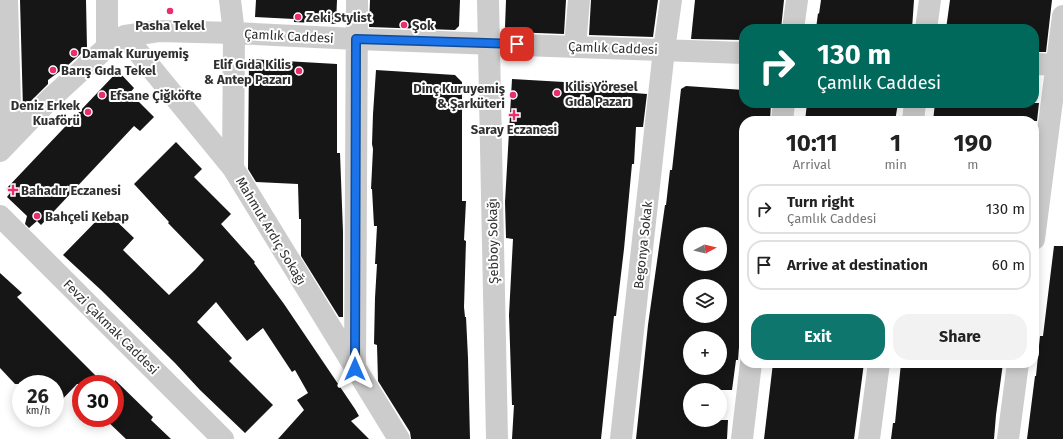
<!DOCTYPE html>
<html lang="en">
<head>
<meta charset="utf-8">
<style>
  body { margin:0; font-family:"Fira Sans",sans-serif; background:#f2f2f2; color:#222; height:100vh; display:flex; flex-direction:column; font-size:15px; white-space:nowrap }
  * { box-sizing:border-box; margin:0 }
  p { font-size:13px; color:#767676 }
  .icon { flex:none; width:22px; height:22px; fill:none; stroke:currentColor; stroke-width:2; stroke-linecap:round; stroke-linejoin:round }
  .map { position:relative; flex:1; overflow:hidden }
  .side { position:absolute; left:739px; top:116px; width:300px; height:252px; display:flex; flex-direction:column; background:#fff; border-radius:16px; box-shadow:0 2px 10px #0003 }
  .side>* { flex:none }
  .guide { position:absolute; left:739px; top:24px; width:300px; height:84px; border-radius:16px; box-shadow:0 2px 10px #0003; background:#00695c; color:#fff; overflow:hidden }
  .needle { width:26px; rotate:83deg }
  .fabs { position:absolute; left:683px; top:227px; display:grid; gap:8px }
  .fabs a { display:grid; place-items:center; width:44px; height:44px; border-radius:50%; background:#fff; box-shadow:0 2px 10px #0003; font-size:20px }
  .speed { position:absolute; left:12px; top:375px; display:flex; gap:8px; font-size:20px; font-weight:700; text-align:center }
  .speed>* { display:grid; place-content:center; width:52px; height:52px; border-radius:50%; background:#fff; box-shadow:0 2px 10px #0003; line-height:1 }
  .speed small { font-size:10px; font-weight:400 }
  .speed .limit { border:6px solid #d22; background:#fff; color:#111 }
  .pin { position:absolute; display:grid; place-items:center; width:34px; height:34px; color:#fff; margin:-17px; border-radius:8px; box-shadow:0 2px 6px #0006 }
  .me { position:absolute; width:44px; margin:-22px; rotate:0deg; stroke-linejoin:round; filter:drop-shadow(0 0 3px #0008) }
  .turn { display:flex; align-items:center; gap:14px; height:84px; padding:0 12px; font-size:18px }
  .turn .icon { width:52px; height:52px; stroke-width:2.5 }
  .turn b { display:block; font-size:28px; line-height:34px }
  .eta { display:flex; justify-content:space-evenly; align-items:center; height:68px; text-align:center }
  .eta b { font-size:24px; font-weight:700; line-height:28px }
  .action { display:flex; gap:8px; margin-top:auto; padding:8px 12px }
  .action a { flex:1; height:46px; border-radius:16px; background:#0f766e; color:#fff; font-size:16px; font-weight:700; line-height:46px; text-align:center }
  .action a+a { background:#f2f2f2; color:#222 }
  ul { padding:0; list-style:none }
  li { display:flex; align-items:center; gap:12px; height:50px; margin:0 8px 6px; padding:0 4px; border:2px solid #e0e0e0; border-radius:16px }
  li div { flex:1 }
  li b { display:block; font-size:15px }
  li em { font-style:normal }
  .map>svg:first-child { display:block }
</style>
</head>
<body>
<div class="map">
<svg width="1063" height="439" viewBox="0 0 1063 439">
  <rect width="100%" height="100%" fill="#fff"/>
  <!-- building -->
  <path fill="#161616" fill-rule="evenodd" d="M20,0H86L87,48L67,66L48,80V84L23,109Z
    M256,0H337L336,24L294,22V19L255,17Z
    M370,0H460L459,26L455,30L369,27Z
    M506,0H566L564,34L510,32L505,27Z
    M591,0H658L653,37L589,35Z
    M695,0H784L781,29H744V40L691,39Z
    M821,0H914L912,29H816L818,13L819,14Z
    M950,0H1052L1046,52H1034V29H946Z
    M249,59L337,64V153H340L343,232V317H339L301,256V219H299L298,184L256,182L248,169Z
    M376,70L455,75L462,82V201H466L464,240L466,241L464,307L465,317H466L468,358L470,439H411L410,432L378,381L377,345L374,344L375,298L377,264H375L377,226H374L372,189H371L373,149L372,144L373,114Z
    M118,71L134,88L130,93L154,117L140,131L134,126L41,225L37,221L29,228L25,224L27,216L7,197L10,193L6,189Z
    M512,79L581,83V82L623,83L622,92L647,94L643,127H636L634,164H632L624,249L616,316H614L601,439H512L514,405H512L509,315L513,239L506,238L505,202Z
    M686,86L744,90V103H771L770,121H744L743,321H741L738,360H736L732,390H690V420H728L727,439H636L648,325L665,205H666L670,170H672L681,89ZM690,234H720V264H690ZM690,286H720V316H690ZM690,338H720V368H690Z
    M807,103H898L895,121H805Z
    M935,103H1039L1037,121H933Z
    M176,142L202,169L194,177L231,214L221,224L255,262L254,263L284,304L355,409L359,416L351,421L369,439H278L304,410L297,400L308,393L295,370L292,372L263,328L247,341L216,302L197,322L232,358L229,361L273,405L245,433L200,390L175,363L101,290L63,255L106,211L134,238L123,250L169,295L195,270L204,260L168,223L169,222L134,184Z
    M1054,246H1063V439H1027L1035,376H1036L1040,336H1043Z
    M0,273L22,293L17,297L104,384H77L55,407V384H15L0,368Z
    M773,363L797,366L798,363H864L854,439H764Z
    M901,363H1003L996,415L994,439H891L893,423H895Z
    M115,380L153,417L151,420L171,439H126L104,418H115Z"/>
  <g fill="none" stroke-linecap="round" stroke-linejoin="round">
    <!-- minor -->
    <path stroke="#ccc" stroke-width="22" d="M7,0L11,139
      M107,0V47
      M230,0L234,33L233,168
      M488,0L497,439
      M793,29L797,0
      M926,29L930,0
      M125,36L233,168L399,439
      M575,46L579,0
      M1034,64L1063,65
      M782,121L784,103
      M913,121L915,103
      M0,151L49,100L107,47L125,36L159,31L234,33L356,39L744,53
      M0,216L223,439
      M1034,239L1063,16
      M355,369L357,0
      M621,439L664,50L671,0
      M742,439L751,363
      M869,439L879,363
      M1008,439L1018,363"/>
  </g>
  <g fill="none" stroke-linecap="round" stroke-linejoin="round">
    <!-- route casing -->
    <g stroke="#114b97" stroke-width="10">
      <path id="route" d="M355,369L356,39L517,44"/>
    </g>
    <!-- route -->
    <use href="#route" stroke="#1a73e8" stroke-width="7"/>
  </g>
  <!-- markers -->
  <g fill="#ea2e6b" stroke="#fff" stroke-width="1.5">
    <circle cx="170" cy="11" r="4"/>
    <circle cx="298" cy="17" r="4"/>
    <circle cx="404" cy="25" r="4"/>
    <circle cx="74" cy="53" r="4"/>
    <circle cx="53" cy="70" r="4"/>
    <circle cx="299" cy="71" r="4"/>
    <circle cx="557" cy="93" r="4"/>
    <circle cx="102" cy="95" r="4"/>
    <circle cx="513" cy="95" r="4"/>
    <circle cx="88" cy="112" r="4"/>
    <path d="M512 109h4v4h4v4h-4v4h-4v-4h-4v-4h4z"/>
    <path d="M11 184h4v4h4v4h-4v4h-4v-4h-4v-4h4z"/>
    <circle cx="37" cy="216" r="4"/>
  </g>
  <g text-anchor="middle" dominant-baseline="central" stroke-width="4" stroke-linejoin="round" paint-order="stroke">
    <!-- poi labels -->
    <g font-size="13" font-weight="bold" fill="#2f2f2f" stroke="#fff" text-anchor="start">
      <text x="306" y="17">Zeki Stylist</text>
      <text x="170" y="25" text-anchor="middle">Pasha Tekel</text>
      <text x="412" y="25">Şok</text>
      <text x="82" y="53">Damak Kuruyemiş</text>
      <text x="291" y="64" text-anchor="end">Elif Gıda Kilis<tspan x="291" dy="15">&amp; Antep Pazarı</tspan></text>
      <text x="61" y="70">Barış Gıda Tekel</text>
      <text x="565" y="86">Kilis Yöresel<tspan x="565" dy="15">Gıda Pazarı</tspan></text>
      <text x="505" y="88" text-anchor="end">Dinç Kuruyemiş<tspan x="505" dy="15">&amp; Şarküteri</tspan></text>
      <text x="110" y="95">Efsane Çiğköfte</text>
      <text x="80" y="105" text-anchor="end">Deniz Erkek<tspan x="80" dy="15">Kuaförü</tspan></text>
      <text x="514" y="129" text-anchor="middle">Saray Eczanesi</text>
      <text x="21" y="190">Bahadır Eczanesi</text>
      <text x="45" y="216">Bahçeli Kebap</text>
    </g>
    <!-- street labels -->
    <g font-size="13" fill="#2f2f2f" stroke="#fff">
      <text transform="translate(289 36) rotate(3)">Çamlık Caddesi</text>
      <text transform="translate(613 48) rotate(2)">Çamlık Caddesi</text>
      <text transform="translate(271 231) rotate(59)">Mahmut Ardıç Sokağı</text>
      <text transform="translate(493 241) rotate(-91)">Şebboy Sokağı</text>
      <text transform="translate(643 245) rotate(-84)">Begonya Sokak</text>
      <text transform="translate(111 327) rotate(45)">Fevzi Çakmak Caddesi</text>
    </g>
  </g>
</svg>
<div class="fabs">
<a><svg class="needle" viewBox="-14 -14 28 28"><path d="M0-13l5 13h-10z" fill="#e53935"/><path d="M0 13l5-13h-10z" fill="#767676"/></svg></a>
<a><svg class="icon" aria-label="layers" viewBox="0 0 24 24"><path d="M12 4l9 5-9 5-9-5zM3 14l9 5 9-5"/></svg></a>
<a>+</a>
<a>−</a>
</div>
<div class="speed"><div>26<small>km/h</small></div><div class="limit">30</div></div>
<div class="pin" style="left:517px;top:44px;background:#d93025"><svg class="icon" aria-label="arrive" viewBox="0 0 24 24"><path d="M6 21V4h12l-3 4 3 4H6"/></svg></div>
<svg class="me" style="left:355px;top:369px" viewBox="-20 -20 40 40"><path d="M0-17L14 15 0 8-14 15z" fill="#1a73e8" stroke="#fff" stroke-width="4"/></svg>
<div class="guide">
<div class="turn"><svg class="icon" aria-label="right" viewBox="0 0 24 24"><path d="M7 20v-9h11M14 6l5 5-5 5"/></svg><div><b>130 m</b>Çamlık Caddesi</div></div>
</div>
<section class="side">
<div class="eta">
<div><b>10:11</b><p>Arrival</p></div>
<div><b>1</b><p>min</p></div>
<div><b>190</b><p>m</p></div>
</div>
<ul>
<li><svg class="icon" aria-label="right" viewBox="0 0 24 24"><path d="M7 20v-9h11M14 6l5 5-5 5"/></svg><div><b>Turn right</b><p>Çamlık Caddesi</p></div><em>130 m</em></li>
<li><svg class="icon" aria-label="arrive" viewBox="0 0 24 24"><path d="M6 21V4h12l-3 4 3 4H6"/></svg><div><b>Arrive at destination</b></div><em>60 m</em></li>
</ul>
<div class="action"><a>Exit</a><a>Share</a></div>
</section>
</div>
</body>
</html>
